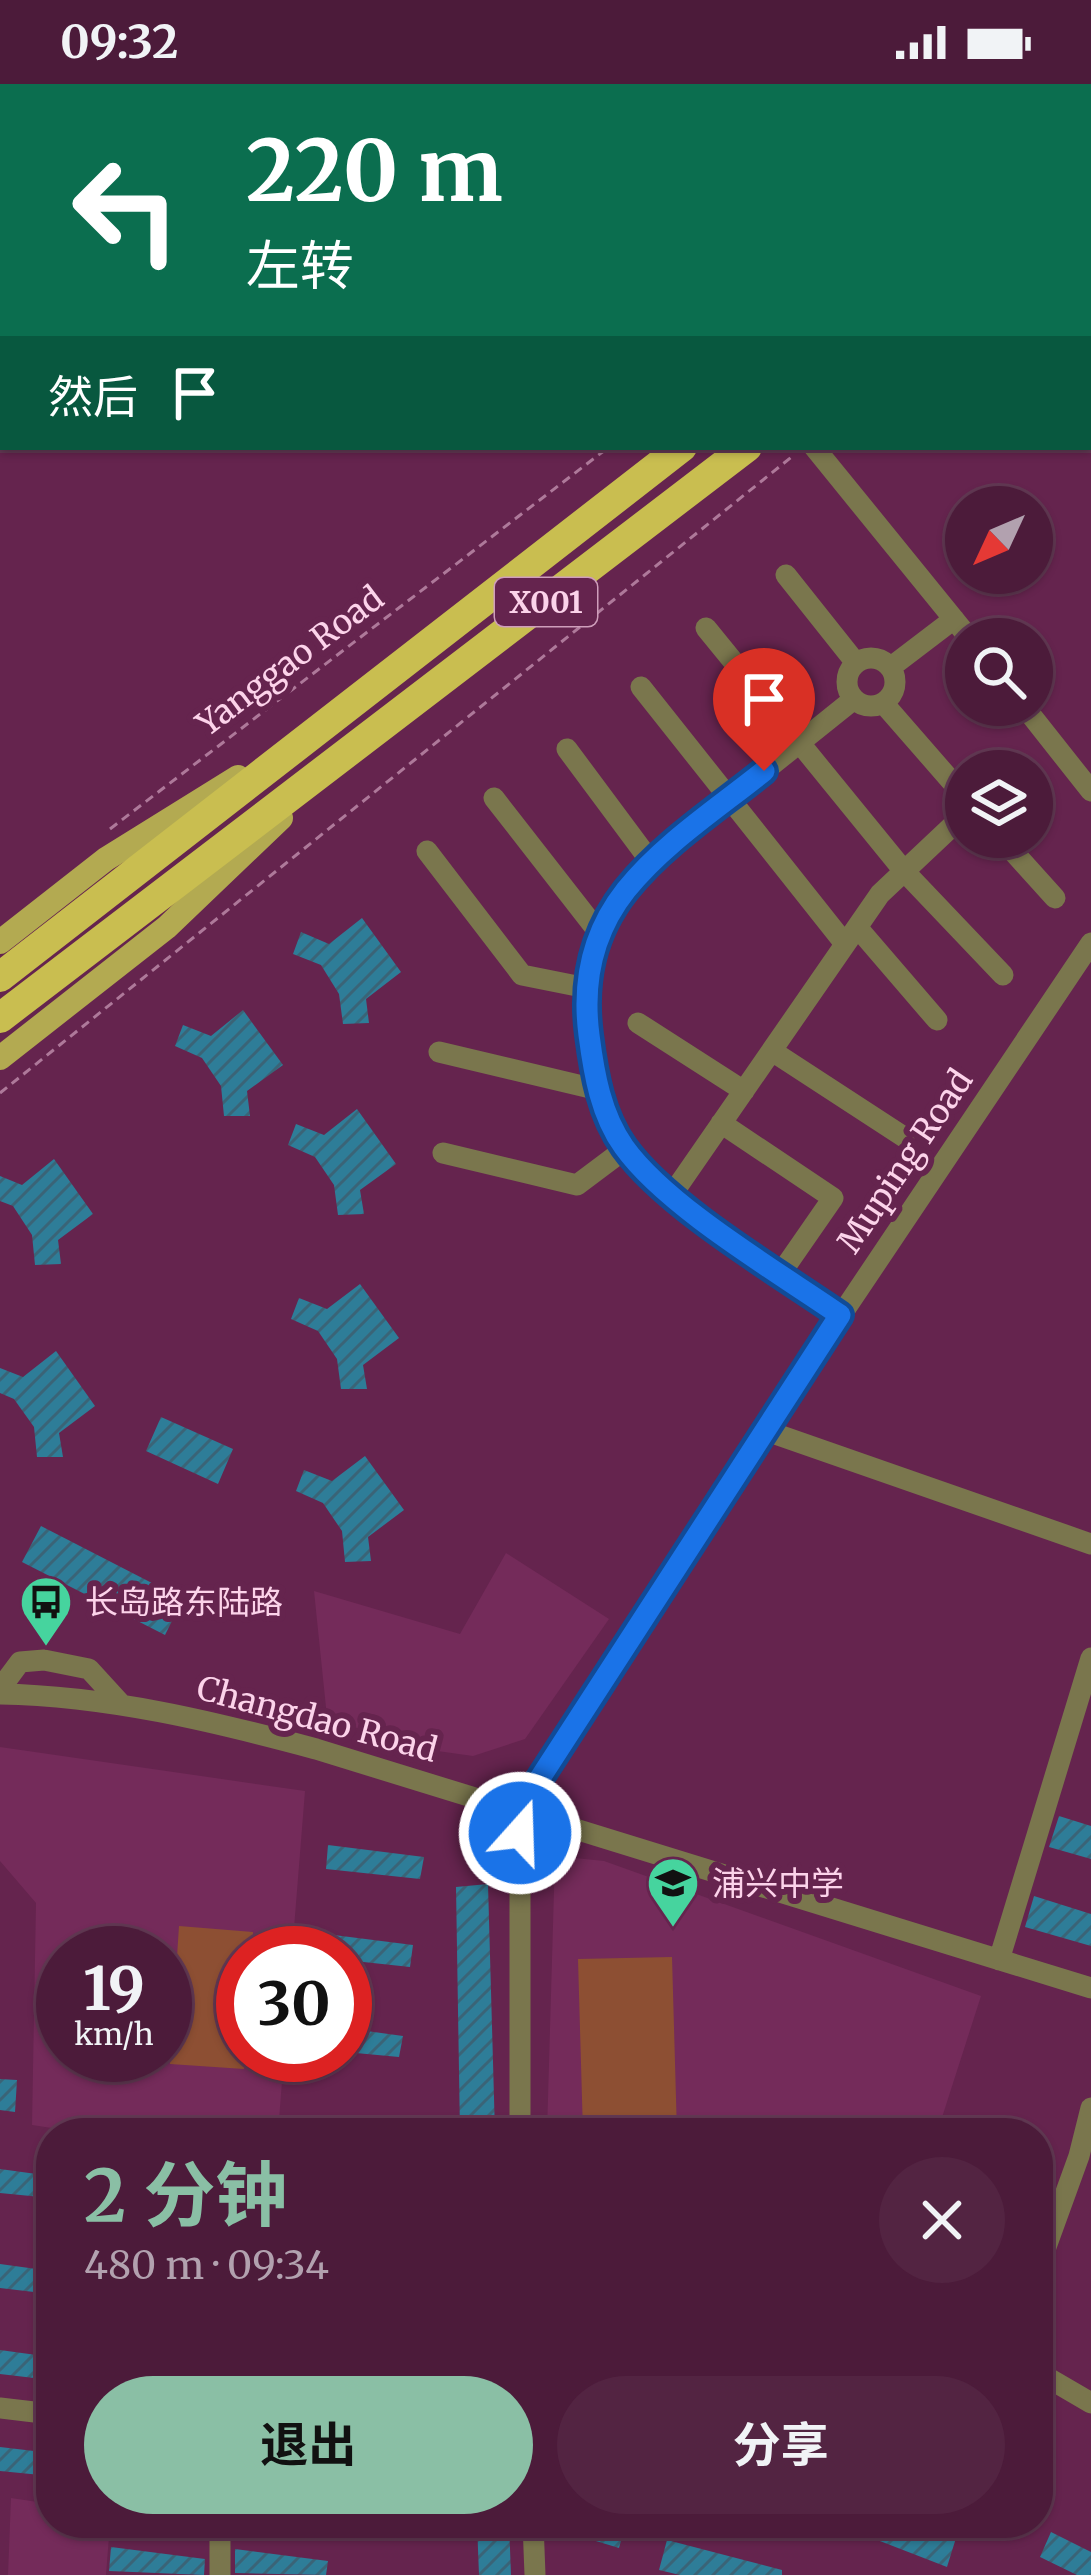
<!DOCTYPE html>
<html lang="zh">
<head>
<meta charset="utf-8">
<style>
  body { margin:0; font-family:Merriweather,"Noto Sans SC",serif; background:#532442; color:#f1f3f6; height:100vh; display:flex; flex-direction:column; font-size:45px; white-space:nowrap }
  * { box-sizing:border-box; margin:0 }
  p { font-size:39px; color:#b2a1af }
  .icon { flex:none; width:66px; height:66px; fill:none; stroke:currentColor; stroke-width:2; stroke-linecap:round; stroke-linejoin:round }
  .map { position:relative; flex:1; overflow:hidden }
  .panel { position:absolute; left:36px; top:2034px; width:1017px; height:420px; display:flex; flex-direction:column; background:#4c1b3a; border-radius:48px; box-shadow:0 3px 9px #0004,0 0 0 3px #633954 }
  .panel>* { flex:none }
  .hud { position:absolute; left:0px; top:0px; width:1092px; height:366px; box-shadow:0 3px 9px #0004,0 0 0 3px #633954; background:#0b6e4f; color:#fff; overflow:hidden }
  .needle { width:78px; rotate:226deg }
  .buttons { position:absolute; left:945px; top:402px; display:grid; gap:24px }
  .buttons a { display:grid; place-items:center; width:108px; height:108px; border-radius:50%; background:#4c1b3a; box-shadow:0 3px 9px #0004,0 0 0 3px #633954; font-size:60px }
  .speed { position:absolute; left:36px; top:1842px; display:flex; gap:24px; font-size:60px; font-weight:700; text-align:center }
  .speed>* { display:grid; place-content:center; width:156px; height:156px; border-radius:50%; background:#4c1b3a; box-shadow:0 3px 9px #0004,0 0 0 3px #633954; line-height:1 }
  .speed small { font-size:30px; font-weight:400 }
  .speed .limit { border:18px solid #d22; background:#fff; color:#111 }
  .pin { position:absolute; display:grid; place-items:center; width:102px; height:102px; color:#fff; margin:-123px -51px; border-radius:50% 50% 50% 0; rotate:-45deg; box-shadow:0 0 12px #0007 }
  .pin .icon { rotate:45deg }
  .me { position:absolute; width:132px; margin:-66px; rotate:20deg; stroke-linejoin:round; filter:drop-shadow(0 0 9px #0008) }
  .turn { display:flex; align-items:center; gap:42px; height:252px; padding:0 48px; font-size:54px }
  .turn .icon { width:156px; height:156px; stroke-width:2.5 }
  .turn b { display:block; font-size:84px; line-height:102px }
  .then { display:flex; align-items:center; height:114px; padding:0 48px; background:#0003; gap:24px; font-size:45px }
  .round { display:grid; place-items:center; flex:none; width:126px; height:126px; border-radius:63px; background:#532442 }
  .overview { display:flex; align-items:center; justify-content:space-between; height:204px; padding:0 48px }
  h1 { font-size:72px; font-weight:700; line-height:90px; color:#8abfa5 }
  .button { display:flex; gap:24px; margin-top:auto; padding:24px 48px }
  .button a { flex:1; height:138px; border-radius:72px; background:#8abfa5; color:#111; font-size:48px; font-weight:700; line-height:138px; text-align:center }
  .button a+a { background:#532442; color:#f1f3f6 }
  .status { display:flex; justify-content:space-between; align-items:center; height:84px; padding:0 60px; background:#4c1b3a; direction:ltr }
  .status svg { height:33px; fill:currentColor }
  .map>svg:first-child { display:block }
</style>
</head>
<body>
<div class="status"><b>09:32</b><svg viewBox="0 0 49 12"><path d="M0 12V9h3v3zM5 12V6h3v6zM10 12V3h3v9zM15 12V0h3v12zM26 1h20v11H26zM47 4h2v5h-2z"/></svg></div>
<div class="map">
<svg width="1091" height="2491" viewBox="0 0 1091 2491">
  <defs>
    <pattern id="building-hatch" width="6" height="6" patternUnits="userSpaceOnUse" patternTransform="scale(3)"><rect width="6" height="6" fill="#2e7d98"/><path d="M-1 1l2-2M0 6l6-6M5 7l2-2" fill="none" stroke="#3a6477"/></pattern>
  </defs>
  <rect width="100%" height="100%" fill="#65244e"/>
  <!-- built -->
  <path fill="#742b5a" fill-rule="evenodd" d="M506,1469L609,1535L525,1655L473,1672L409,1663L327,1633L314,1507L460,1550Z
    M0,1663L305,1707L292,1869H243V1971H284L278,2049H85L32,2041L36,1819L0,1777ZM63,1869H165V1971H63Z
    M555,1772L604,1777L981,1912L937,2049H547Z
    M11,2414L51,2420V2439H110L106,2491H8Z"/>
  <!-- green -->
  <path fill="#8d4f33" d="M179,1842L253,1848L252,1869H243L244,1985L170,1980Z
    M672,1873L677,2049H583L578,1875Z"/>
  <!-- building -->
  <path fill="url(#building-hatch)" d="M362,834L401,888L366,915L369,939L343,940L339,910L321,881L293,870L301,848L329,860Z
    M243,926L283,981L247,1007L250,1032H224L221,1002L202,974L175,962L183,941L211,952Z
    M357,1025L396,1080L360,1106L364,1130L338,1131L334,1101L315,1073L288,1061L296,1040L324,1051Z
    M54,1075L93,1130L58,1156L61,1180L35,1181L32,1151L13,1122L0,1117V1092L22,1101Z
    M360,1200L399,1254L363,1281L367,1305H341L337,1275L318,1247L291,1235L299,1214L327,1225Z
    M56,1267L95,1322L59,1349L63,1373H37L34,1343L14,1315L0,1309V1284L23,1293Z
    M161,1333L233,1365L218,1400L146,1367Z
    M365,1372L404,1426L368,1453L371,1477L345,1478L342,1447L323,1419L296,1407L304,1386L332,1397Z
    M41,1442L183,1515L165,1551L22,1478Z
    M1059,1732L1091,1742V1775L1049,1763Z
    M328,1761L424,1773L420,1795L326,1785Z
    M488,1800L495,2049H460L456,1803Z
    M1034,1812L1091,1830V1862L1025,1843Z
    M318,1849L413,1861L410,1883L345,1876V1869H316Z
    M345,1944L403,1952L399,1973L345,1968Z
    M0,1995L17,1996L15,2028L0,2026Z
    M310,2032L373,2040L372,2049H308Z
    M0,2085L51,2092V2114L0,2109Z
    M0,2180L51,2187V2210L0,2204Z
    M0,2266L51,2273V2296L0,2290Z
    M0,2363L51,2369V2392L0,2387Z
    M477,2439H509L511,2491H479Z
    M580,2439H626L619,2464L576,2451Z
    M919,2439L956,2454L947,2483L836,2440Z
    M1051,2448L1091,2468V2491H1077L1040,2473Z
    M667,2456L782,2486V2491H680L659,2486Z
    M111,2463L205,2475L204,2491L109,2487Z
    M235,2465L328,2477L326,2491L235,2489Z"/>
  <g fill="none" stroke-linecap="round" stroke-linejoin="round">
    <!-- path -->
    <path stroke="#ae799a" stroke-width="3" stroke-dasharray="9 6" stroke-linecap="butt" d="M1044,3L1048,0
      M1089,146L1091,145
      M110,745L609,363
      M0,1009L794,371"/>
    <!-- minor -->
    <path stroke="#7a764d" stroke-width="21" d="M814,363L970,555
      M786,491L856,579
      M706,544L904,787L1003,891
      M847 598a24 24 0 1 1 48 0a24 24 0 1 1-48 0Z
      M891,583L954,535
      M641,603L845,860
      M884,620L966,714
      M1023,621L1091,707
      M567,665L651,778
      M494,714L600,850
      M1000,753L1055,814
      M427,767L522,891L587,904
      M857,843L937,936
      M638,939L744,1007
      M772,967L904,1053
      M439,968L599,1006
      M721,1039L833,1114L781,1189
      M443,1069L577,1101L625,1065
      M671,1112L625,1065L605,1028L587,930L591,870L610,829L651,778L854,615
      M840,1231L671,1112L880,810L966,729
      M764,1346L1091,1460
      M0,1605L20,1578L44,1576L89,1585L121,1620
      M0,1610C108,1612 212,1637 316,1665L1091,1904
      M999,1876L1091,1574
      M520,2049V1725L764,1346L1091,859
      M1038,2185L1079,2072L1091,2024
      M1038,2288L1091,2319
      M0,2324L51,2330
      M220,2439V2491
      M533,2439L535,2491"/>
    <!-- major -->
    <path stroke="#b3aa51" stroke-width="24" d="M1089,8L1091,6
      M0,858L106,775L238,693
      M0,974L167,843L281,734"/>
    <!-- highway -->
    <path stroke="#c9be50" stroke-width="30" d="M1089,50L1091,48
      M1089,100L1091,99
      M0,893L682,363
      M0,934L747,363"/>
  </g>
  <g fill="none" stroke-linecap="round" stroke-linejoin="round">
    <!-- route casing -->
    <g stroke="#114b97" stroke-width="30">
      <path id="route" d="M520,1749V1725L840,1231C778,1188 667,1123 624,1063C601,1031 594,990 589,951C582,897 592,849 626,806C664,759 718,724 764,687"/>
    </g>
    <!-- route -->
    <use href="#route" stroke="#1a73e8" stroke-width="21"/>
  </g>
  <!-- icons -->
  <defs>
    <g id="bus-pin" transform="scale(2.7)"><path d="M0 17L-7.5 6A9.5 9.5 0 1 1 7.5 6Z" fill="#46d49e" stroke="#65244e"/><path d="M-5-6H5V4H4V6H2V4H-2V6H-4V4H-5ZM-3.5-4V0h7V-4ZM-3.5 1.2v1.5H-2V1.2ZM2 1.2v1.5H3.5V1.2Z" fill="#111"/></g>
    <g id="school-pin" transform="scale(2.7)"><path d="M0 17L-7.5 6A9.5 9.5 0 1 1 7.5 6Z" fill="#46d49e" stroke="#65244e"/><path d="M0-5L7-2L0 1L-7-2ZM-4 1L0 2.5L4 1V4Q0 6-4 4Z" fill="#111"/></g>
  </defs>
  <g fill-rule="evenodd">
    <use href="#bus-pin" x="46" y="1518"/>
    <use href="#school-pin" x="673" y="1799"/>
  </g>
  <g text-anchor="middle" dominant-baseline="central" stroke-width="12" stroke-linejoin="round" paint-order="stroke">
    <!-- shield labels -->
    <rect fill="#65244e" stroke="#cf9ebb" stroke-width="3" x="495" y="494" width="102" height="48" rx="9"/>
    <g font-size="30" font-weight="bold" fill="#fcd3ea">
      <text x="546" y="518">X001</text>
    </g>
    <!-- street labels -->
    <g font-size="33" fill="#fcd3ea" stroke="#65244e">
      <text transform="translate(290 577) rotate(-37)">Yanggao Road</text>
      <text transform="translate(905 1077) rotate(-56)">Muping Road</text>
      <text transform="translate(317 1635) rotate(15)">Changdao Road</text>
    </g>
    <!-- poi labels -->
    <g font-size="33" fill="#fcd3ea" stroke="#65244e" text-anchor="start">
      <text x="85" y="1518">长岛路东陆路</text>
      <text x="712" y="1799">浦兴中学</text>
    </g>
  </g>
</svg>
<div class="buttons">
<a><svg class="needle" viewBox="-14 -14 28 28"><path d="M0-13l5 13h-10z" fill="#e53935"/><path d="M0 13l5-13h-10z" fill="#b2a1af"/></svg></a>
<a><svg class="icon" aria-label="search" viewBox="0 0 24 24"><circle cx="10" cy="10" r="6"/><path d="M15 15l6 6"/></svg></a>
<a><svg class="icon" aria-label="layers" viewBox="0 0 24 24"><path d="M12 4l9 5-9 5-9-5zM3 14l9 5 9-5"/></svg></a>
</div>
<div class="speed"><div>19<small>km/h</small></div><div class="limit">30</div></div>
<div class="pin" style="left:764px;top:687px;background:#d93025"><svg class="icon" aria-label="arrive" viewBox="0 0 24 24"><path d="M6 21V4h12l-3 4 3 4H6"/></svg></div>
<svg class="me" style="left:520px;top:1749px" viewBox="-20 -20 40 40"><circle r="17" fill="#1a73e8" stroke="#fff" stroke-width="3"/><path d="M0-11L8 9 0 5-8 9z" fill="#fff"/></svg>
<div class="hud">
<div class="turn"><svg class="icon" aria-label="left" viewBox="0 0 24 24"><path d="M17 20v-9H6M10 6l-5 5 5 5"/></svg><div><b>220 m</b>左转</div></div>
<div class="then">然后<svg class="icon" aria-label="arrive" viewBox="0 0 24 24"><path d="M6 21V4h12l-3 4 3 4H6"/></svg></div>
</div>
<section class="panel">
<div class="overview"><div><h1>2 分钟</h1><p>480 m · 09:34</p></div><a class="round"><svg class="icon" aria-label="close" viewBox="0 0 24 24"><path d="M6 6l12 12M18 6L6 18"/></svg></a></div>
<div class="button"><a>退出</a><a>分享</a></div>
</section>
</div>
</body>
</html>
